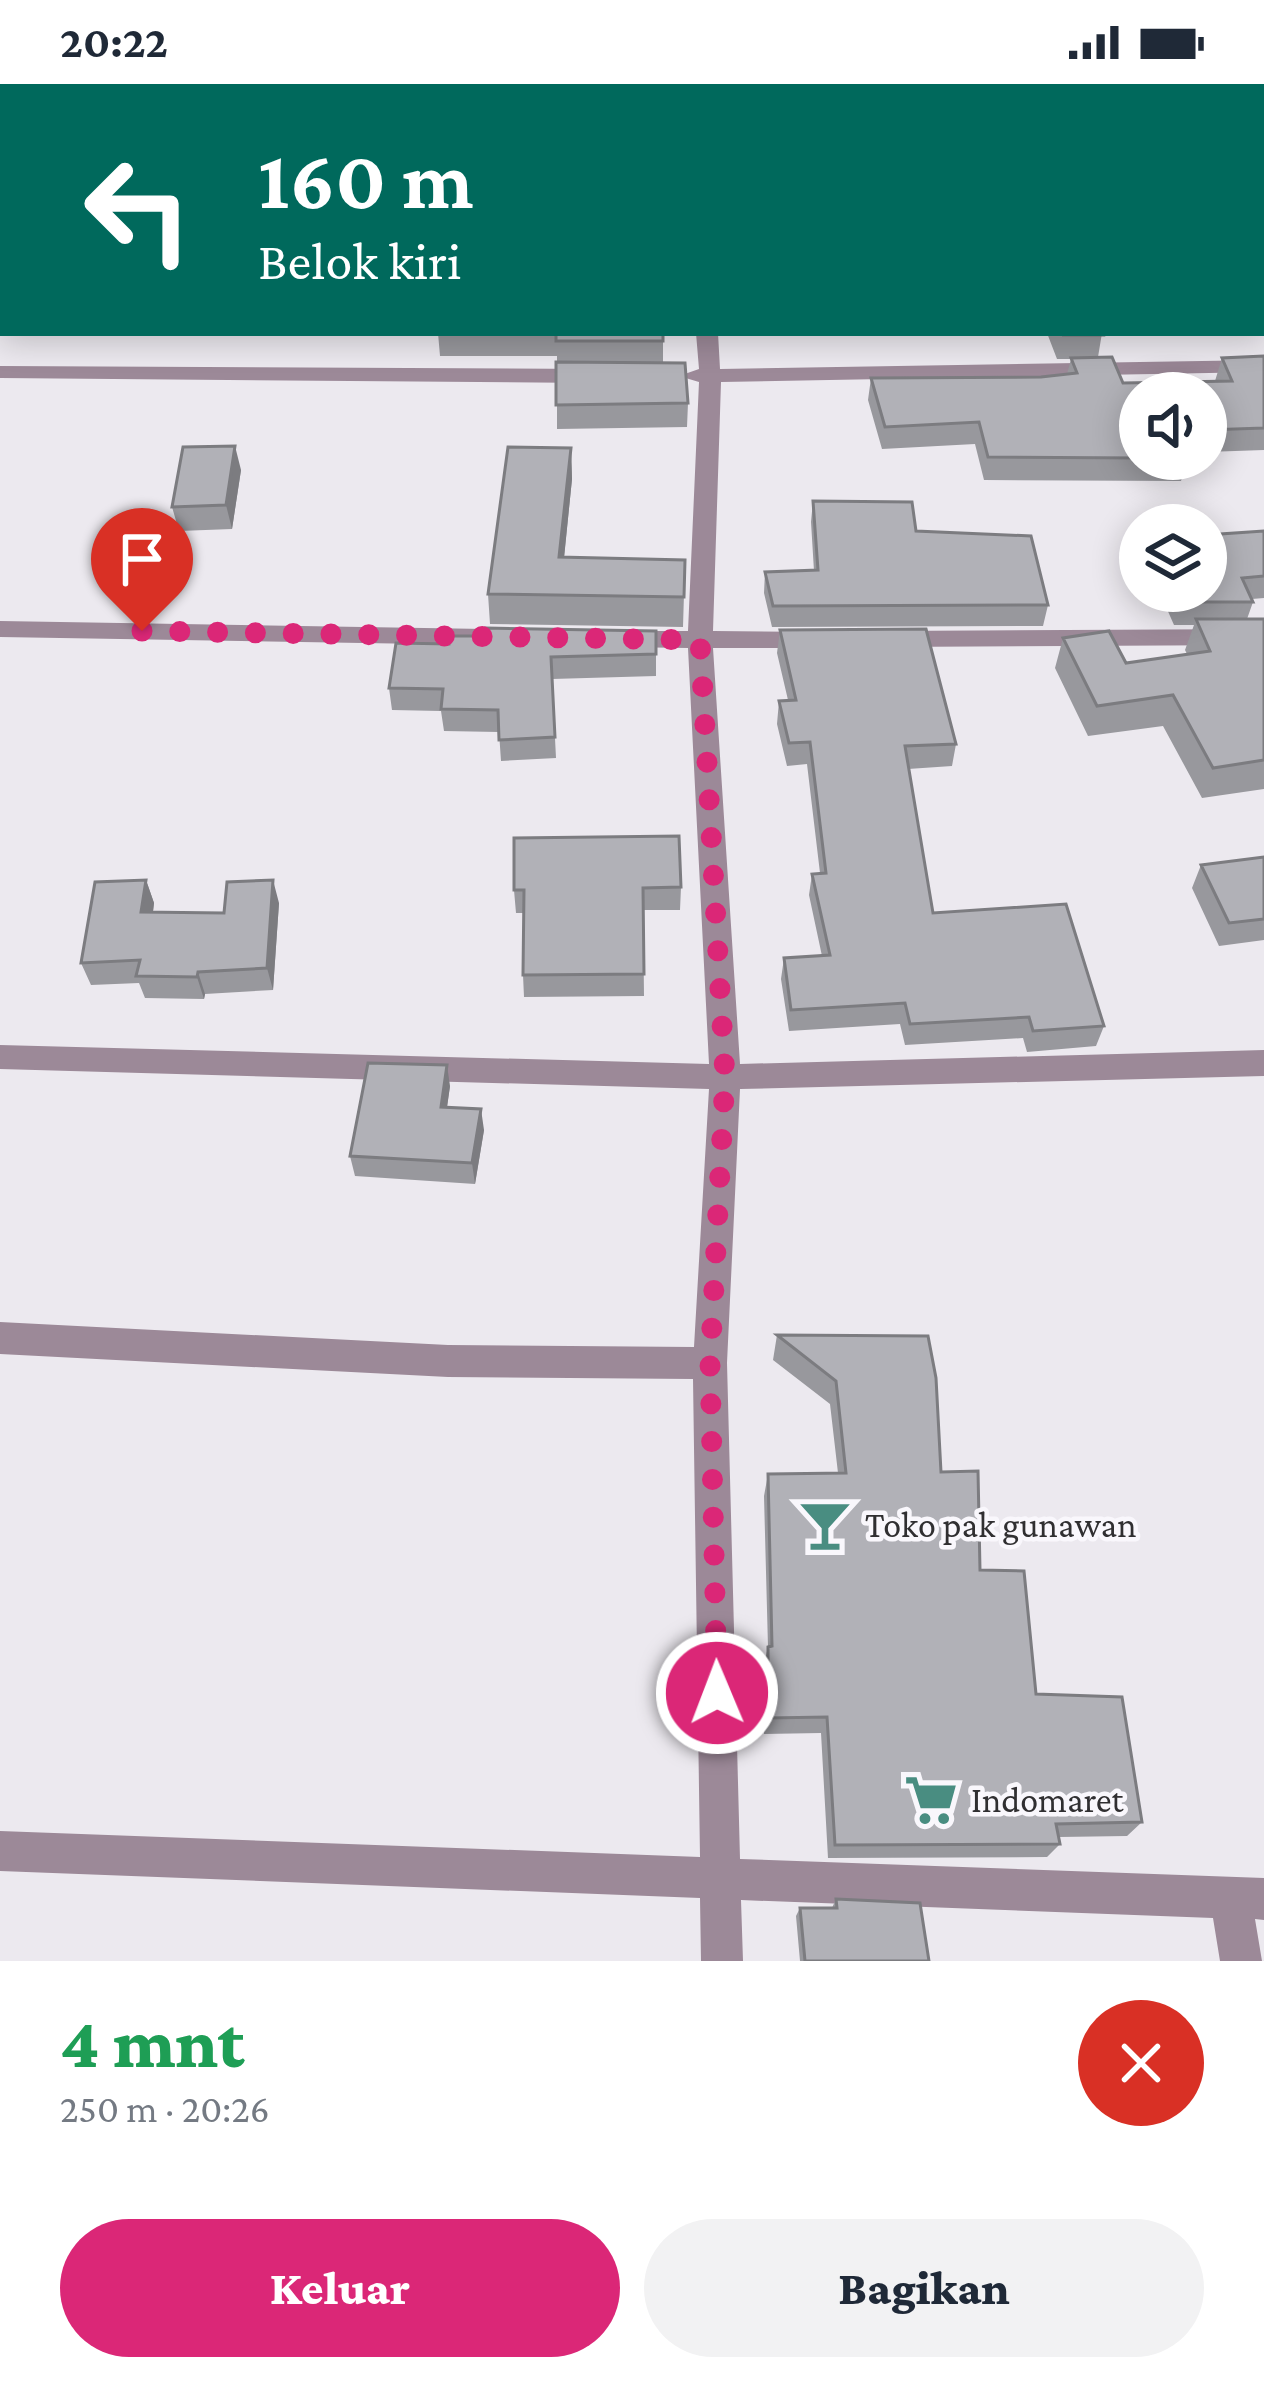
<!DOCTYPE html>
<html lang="id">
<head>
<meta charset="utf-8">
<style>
  body { margin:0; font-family:"Crimson Pro",serif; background:#f2f2f3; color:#1f2937; height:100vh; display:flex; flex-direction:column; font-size:45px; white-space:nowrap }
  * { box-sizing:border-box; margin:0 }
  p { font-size:39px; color:#747a83 }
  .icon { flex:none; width:66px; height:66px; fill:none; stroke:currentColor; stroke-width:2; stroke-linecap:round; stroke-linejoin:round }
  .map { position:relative; height:1877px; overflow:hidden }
  .drawer { display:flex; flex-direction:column; background:#fff; flex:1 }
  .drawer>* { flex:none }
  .hud { position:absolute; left:0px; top:0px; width:1266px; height:252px; box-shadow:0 6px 30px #0003; background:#00695c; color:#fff; overflow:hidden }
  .fabs { position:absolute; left:1119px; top:288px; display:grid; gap:24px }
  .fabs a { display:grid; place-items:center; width:108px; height:108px; border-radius:50%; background:#fff; box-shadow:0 6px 30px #0003; font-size:60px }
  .pin { position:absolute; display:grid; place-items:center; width:102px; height:102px; color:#fff; margin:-123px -51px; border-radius:50% 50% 50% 0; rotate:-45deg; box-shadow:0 0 12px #0007 }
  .pin .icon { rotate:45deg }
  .me { position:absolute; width:132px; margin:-66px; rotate:359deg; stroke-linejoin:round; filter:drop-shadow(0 0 9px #0008) }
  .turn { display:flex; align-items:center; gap:42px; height:252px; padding:0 60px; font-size:54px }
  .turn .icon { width:156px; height:156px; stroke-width:2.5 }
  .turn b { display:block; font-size:84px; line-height:102px }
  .round { display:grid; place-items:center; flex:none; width:126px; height:126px; border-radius:63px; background:#f2f2f3 }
  .headline { display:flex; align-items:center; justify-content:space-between; height:204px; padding:0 60px }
  h1 { font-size:72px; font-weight:800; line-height:90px; color:#1e9e55 }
  .cta { display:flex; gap:24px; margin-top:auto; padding:24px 60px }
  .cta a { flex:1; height:138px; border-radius:72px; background:#db2777; color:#fff; font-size:48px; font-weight:800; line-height:138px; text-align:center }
  .cta a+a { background:#f2f2f3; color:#1f2937 }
  .status { display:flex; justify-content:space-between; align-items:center; height:84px; padding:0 60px; background:#fff; direction:ltr }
  .status svg { height:33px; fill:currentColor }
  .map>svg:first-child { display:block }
</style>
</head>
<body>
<div class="status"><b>20:22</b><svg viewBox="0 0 49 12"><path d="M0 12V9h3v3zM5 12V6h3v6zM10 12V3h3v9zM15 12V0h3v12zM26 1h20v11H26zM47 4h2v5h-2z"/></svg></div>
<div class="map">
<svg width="1264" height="1877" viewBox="0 0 1264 1877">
  <rect width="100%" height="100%" fill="#ece9ef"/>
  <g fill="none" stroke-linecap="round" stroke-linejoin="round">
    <!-- minor -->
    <path fill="#9c8998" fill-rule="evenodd" d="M328,0H346L327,3Z
      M948,0H966L968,3H950Z
      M0,66H3V78H0Z
      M1263,126H1264V138H1263Z
      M696,249H718L720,285L1264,276V288L721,298L713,547L816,548L829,556L816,564H713L740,980L1264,966V992L740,1005L727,1279L740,1775L1264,1794V1836L1255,1835L1262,1877H1220L1213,1834L741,1816L743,1877H701L700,1814L0,1787V1747L700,1773L693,1295L448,1293L0,1270V1238L448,1261L694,1263L709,1005L0,985V961L709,980L688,564L618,563L605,555L618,547H688L699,298L679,292L699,285Z
      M0,282L594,285L605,292L594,299L0,294Z
      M0,537L486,545L499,553L486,561L0,553Z
      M1264,545V561L888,563L875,555L888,547Z"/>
  </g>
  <!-- wall -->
  <path fill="#98989d" d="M438,249H663V279L688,319L687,343L557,345V272H440Z
    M1047,249H1102L1098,273L1123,299L1215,297L1222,274L1264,272V366L1206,368V309H1140L1188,375L1181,397L984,396L975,360L882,365L868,316L871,294L1041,293L1067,290L1071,275H1057Z
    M571,364L572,395L564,473L685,476L683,543L490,540L488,510Z
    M241,386L232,445L179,447L172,423Z
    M813,417L916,447L1048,521L1043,542L772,543L764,509L765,488L814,487L811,438Z
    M1264,447V514L1252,515L1253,518L1247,535H1264V705L1202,714L1163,642L1088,652L1055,584L1063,554L1126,579L1187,570L1185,566L1194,541H1174L1159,507H1206Z
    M780,546L956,660L952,682L908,685L933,829L1104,942L1096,962L1027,968L1023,954L905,961L900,940L789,947L781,895L784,874L822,872L809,811L812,790L820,789L807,680L787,682L777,640L779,617L788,616L777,569Z
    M656,547V592L552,595L556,674L501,677L499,648L444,647L441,627L392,626L389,604L449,560L483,552Z
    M1264,773V856L1219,862L1192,804L1201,781Z
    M146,796L154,819L153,828L224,829L279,819L273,906L205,910L204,915L145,914L139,899L91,901L81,879Z
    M681,803L680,826H643L644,912L524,913L523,891L524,829H516L514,806Z
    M450,1002L447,1023L484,1046L475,1100L355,1092L350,1072Z
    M777,1251L928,1252L941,1388L980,1486L1036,1610L1142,1738L1127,1752L1059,1753L1060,1760L1047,1773L828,1774L821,1649L764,1650V1580L768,1563L764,1412L768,1390L838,1389L830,1320L773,1276Z
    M836,1815L929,1877H800L796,1832L800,1824H832Z"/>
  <!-- shaded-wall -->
  <path fill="#7c7c80" d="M235,362L241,386L232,445L226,421Z
    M571,364L572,395L561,504L559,473Z
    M146,796L154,819L150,851L141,828Z
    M273,796L279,819L273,906L267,884Z
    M198,888L205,910L204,915L197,893Z
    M447,981L450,1002L444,1044L441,1023Z
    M481,1025L484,1046L475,1100L472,1079Z"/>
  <!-- building -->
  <path fill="#b1b1b7" stroke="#7c7c80" stroke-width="3" d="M556,249H663V257H556Z
    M1062,249H1102L1103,251H1063Z
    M1264,272V344L1206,346V309H1140V374L988,373L979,338L885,343L871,294L1041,293L1077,289L1071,274L1112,273L1123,299L1232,297L1222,274Z
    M556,278L685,279L688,319L556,321Z
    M235,362L226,421L172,423L183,363Z
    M508,363L571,364L559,473L685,476L684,513L488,510Z
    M813,417L912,418L916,447L1031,452L1048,521L773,522L765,488L818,486Z
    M1264,447V492L1242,494L1253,518H1182L1177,507H1206V451Z
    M1196,535H1264V676L1213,684L1173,611L1097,622L1063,554L1109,547L1126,579L1210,567Z
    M485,544L656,547V570L551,573L555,653L499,656L498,626L441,625L443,605L389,604L396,559L449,560L450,552H483Z
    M926,545L956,660L905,662L933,829L1066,820L1104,942L1033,947L1029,933L910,940L905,919L791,926L784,874L830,871L812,790L826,789L810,658L789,659L779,617L796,616L780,546Z
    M679,752L681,803L643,804L644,890L523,891L524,806H514V754Z
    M1264,773V835L1229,839L1201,781Z
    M146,796L141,828L224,829L227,798L273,796L267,884L198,888L197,893L136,892L140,876L81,879L95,798Z
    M368,979L447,981L441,1023L481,1025L472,1079L350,1072Z
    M777,1251L928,1252L936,1294L941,1388L978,1387L980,1486L1024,1487L1036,1610L1122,1613L1142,1738L1056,1740L1060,1760L835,1761L827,1633L768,1634V1563L772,1562L768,1390L846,1389L836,1297Z
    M836,1815L920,1819L929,1877H805L800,1824H837Z"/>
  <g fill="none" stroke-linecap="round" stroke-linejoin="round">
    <!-- route -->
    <path stroke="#db2777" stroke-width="21" stroke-dasharray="0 37.8" d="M142,547L700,556L725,993L710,1279L717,1609"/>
  </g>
  <!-- icons -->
  <defs>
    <g id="bar-bare" transform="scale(4.14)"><path d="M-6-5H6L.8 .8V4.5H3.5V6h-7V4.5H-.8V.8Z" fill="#498d81" stroke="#f9f7fc" stroke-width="2.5" paint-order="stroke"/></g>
    <g id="supermarket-bare" transform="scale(4.14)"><path d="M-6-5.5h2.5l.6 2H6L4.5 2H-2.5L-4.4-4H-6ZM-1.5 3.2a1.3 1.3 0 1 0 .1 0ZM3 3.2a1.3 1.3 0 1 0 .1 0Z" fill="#498d81" stroke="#f9f7fc" stroke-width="2.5" paint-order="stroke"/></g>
  </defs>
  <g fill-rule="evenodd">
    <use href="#bar-bare" x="825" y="1441"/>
    <use href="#supermarket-bare" x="931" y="1716"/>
  </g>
  <g text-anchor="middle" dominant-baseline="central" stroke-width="9" stroke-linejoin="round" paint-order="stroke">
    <!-- near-poi labels -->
    <g font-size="36" fill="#302f31" stroke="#f9f7fc" text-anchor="start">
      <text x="865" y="1441">Toko pak gunawan</text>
      <text x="971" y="1716">Indomaret</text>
    </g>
  </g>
</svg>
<div class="fabs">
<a><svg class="icon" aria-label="sound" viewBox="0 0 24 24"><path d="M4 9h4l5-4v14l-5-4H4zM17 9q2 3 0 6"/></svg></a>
<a><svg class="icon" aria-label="layers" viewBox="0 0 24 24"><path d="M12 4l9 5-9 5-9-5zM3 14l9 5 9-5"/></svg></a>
</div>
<div class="pin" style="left:142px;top:547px;background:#d93025"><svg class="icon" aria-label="arrive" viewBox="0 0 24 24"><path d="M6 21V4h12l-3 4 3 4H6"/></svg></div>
<svg class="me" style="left:717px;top:1609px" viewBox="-20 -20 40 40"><circle r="17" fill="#db2777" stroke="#fff" stroke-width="3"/><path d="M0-11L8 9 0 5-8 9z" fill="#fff"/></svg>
<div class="hud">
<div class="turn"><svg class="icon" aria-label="left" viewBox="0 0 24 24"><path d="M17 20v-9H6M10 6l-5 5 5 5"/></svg><div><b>160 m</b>Belok kiri</div></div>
</div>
</div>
<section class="drawer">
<div class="headline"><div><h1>4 mnt</h1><p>250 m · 20:26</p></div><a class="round" style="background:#d93025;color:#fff"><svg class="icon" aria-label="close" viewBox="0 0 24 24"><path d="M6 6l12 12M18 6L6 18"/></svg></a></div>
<div class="cta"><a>Keluar</a><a>Bagikan</a></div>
</section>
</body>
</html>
